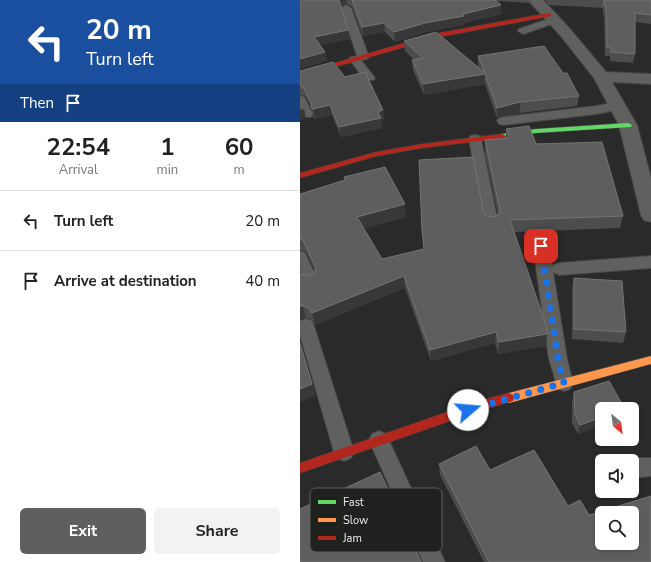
<!DOCTYPE html>
<html lang="en">
<head>
<meta charset="utf-8">
<style>
  body { margin:0; font-family:"Nunito Sans",sans-serif; background:#f2f2f2; color:#222; height:100vh; display:flex; flex-direction:column; font-size:15px; white-space:nowrap }
  * { box-sizing:border-box; margin:0 }
  p { font-size:13px; color:#767676 }
  .icon { flex:none; width:22px; height:22px; fill:none; stroke:currentColor; stroke-width:2; stroke-linecap:round; stroke-linejoin:round }
  .map { position:relative; flex:1; overflow:hidden }
  .sheet { display:flex; flex-direction:column; background:#fff; width:300px }
  .sheet>* { flex:none }
  .guide { background:#1a4fa0; color:#fff; overflow:hidden }
  .needle { width:26px; rotate:151deg }
  .tools { position:absolute; left:295px; top:402px; display:grid; gap:8px }
  .tools a { display:grid; place-items:center; width:44px; height:44px; border-radius:6px; background:#fff; box-shadow:0 1px 3px #0004; font-size:20px }
  .pin { position:absolute; display:grid; place-items:center; width:34px; height:34px; color:#fff; margin:-17px; border-radius:8px; box-shadow:0 2px 6px #0006 }
  .me { position:absolute; width:44px; margin:-22px; rotate:72deg; stroke-linejoin:round; filter:drop-shadow(0 0 3px #0008) }
  .turn { display:flex; align-items:center; gap:14px; height:84px; padding:0 20px; font-size:18px }
  .turn .icon { width:52px; height:52px; stroke-width:2.5 }
  .turn b { display:block; font-size:28px; line-height:34px }
  .then { display:flex; align-items:center; height:38px; padding:0 20px; background:#0003; gap:8px; font-size:15px }
  .eta { display:flex; justify-content:space-evenly; align-items:center; height:68px; text-align:center }
  .eta b { font-size:24px; font-weight:700; line-height:28px }
  .cta { display:flex; gap:8px; margin-top:auto; padding:8px 20px }
  .cta a { flex:1; height:46px; border-radius:6px; background:#5e5f5e; color:#fff; font-size:16px; font-weight:700; line-height:46px; text-align:center }
  .cta a+a { background:#f2f2f2; color:#222 }
  ul { padding:0; list-style:none }
  li { display:flex; align-items:center; gap:12px; height:60px; padding:0 20px; border-top:1px solid #e0e0e0 }
  li div { flex:1 }
  li b { display:block; font-size:15px }
  li em { font-style:normal }
  main { display:flex; flex:1; min-height:0 }
  .map>svg:first-child { display:block }
</style>
</head>
<body>
<main>
<section class="sheet">
<div class="guide">
<div class="turn"><svg class="icon" aria-label="left" viewBox="0 0 24 24"><path d="M17 20v-9H6M10 6l-5 5 5 5"/></svg><div><b>20 m</b>Turn left</div></div>
<div class="then">Then<svg class="icon" aria-label="arrive" viewBox="0 0 24 24"><path d="M6 21V4h12l-3 4 3 4H6"/></svg></div>
</div>
<div class="eta">
<div><b>22:54</b><p>Arrival</p></div>
<div><b>1</b><p>min</p></div>
<div><b>60</b><p>m</p></div>
</div>
<ul>
<li><svg class="icon" aria-label="left" viewBox="0 0 24 24"><path d="M17 20v-9H6M10 6l-5 5 5 5"/></svg><div><b>Turn left</b></div><em>20 m</em></li>
<li><svg class="icon" aria-label="arrive" viewBox="0 0 24 24"><path d="M6 21V4h12l-3 4 3 4H6"/></svg><div><b>Arrive at destination</b></div><em>40 m</em></li>
</ul>
<div class="cta"><a>Exit</a><a>Share</a></div>
</section>
<div class="map">
<svg width="351" height="562" viewBox="0 0 351 562">
  <rect width="100%" height="100%" fill="#292a29"/>
  <g fill="none" stroke-linecap="round" stroke-linejoin="round">
    <!-- lane casing -->
    <g stroke="#464745" stroke-width="2">
      <path id="lane" d="M46,5L51,8L69,57L67,59L61,60L75,78L73,80H65L49,59L51,57L57,56L41,8Z
        M254,17L258,18L259,20L258,22L223,34L218,31L219,29Z
        M0,96L4,97L13,114L11,117H3L0,112Z
        M317,102L321,103L323,106L321,109L296,114L203,125L199,124L197,121L199,118L203,117L296,106Z
        M175,135L180,136L181,139L198,223L196,227L191,228L186,227L184,223L169,139L170,136Z
        M241,241L246,242L249,246L252,267L253,265L259,263L351,256V268L259,275L253,272L267,359L273,383L270,389L264,391L258,389L249,359L233,246L236,242Z
        M0,251L5,253L18,281L16,285L10,287L4,285C0,275 0,263 0,251Z
        M6,319L12,321L14,326L54,452L51,458L44,461L37,458L34,452L0,335V321Z
        M79,431L86,434L145,562H123L69,440L72,434Z
        M332,458H351V476L332,478V461H326Z"/>
    </g>
    <!-- street casing -->
    <g stroke="#464745" stroke-width="2">
      <path id="street" d="M228,0H243L270,29L306,72L351,74V84L312,82L337,125L351,178V222L344,220L341,215L319,125L294,78L260,35Z"/>
    </g>
    <!-- fast casing -->
    <g stroke="#464745" stroke-width="1">
      <path id="fast" d="M328,123L332,125L331,127L236,133L202,138L198,136L202,134L236,129Z"/>
    </g>
    <!-- slow casing -->
    <g stroke="#464745" stroke-width="1">
      <path id="slow" d="M351,356V364L209,403L205,401L204,398L205,395L209,393Z"/>
    </g>
    <!-- jam casing -->
    <g stroke="#464745" stroke-width="1">
      <path id="jam" d="M249,13L251,14V16L140,37L0,77V73L139,33Z
        M202,134L206,136L205,138L122,148L77,156L0,178V173L76,152L122,144Z
        M209,393L213,395L214,398L213,401L182,410L0,473V463L182,400Z"/>
    </g>
    <!-- lane -->
    <use href="#lane" fill="#60615f" fill-rule="evenodd"/>
    <!-- street -->
    <use href="#street" fill="#60615f" fill-rule="evenodd"/>
    <!-- fast -->
    <use href="#fast" fill="#63d668" fill-rule="evenodd"/>
    <!-- slow -->
    <use href="#slow" fill="#ff974d" fill-rule="evenodd"/>
    <!-- jam -->
    <use href="#jam" fill="#b3261e" fill-rule="evenodd"/>
  </g>
  <!-- wall -->
  <path fill="#4c4d4c" d="M0,0H229V3L197,1L201,5V14L164,23V25L125,32L95,42L85,32L63,36L52,7L47,4L41,6L48,30L50,39L20,45L25,52L27,61Z
    M245,0H351V24L335,22V54L333,63L310,61V56H305L304,15H303V8L249,5Z
    M104,41L179,68L178,66V56L279,96L277,106L220,113L197,118L185,84L124,95L113,70L112,60H114L105,51Z
    M0,71L45,77L83,110L84,120L81,121L82,128L41,137L32,115L15,119L13,117L11,107L5,96L0,95Z
    M206,129L236,144L323,216L320,228L214,232L246,346L198,354L195,343L131,361L105,288L15,325L12,320L6,318L0,320V273V274L7,276L14,273L15,271L6,252L1,250H0V194L45,180L44,177L106,217L64,228L82,259L124,249L122,230L183,211L186,216L192,217L198,215L185,153V140L206,138Z
    M274,278L326,332L323,343L272,339V289Z
    M274,392L302,409V425L278,434L272,423V402Z
    M139,464L190,470L268,506L351,562H184L140,475Z"/>
  <!-- shaded-wall -->
  <path fill="#373837" d="M39,0H46L47,4L40,7Z
    M201,5V14L164,23V25L125,32L95,42L94,32L125,23Z
    M84,23L85,32L63,36L62,27Z
    M48,30L50,39L16,46L14,37Z
    M25,52L27,61L0,69V59Z
    M185,74V84L124,95L123,84Z
    M220,102V113L197,118V108Z
    M30,105L32,115L15,119L13,109Z
    M4,109L6,118L0,120V110Z
    M83,110L84,120L81,121L82,128L41,137L39,127L78,112Z
    M105,204L106,217L60,230L57,217Z
    M104,276L105,288L15,325L12,313Z
    M0,306H3L6,318L0,320Z
    M196,332L195,343L131,361L130,350Z
    M247,334L246,346L198,354L199,342Z
    M0,340L16,396L0,402Z
    M302,417V425L278,434L280,425Z"/>
  <!-- building -->
  <path fill="#5d5e5d" stroke="#747573" fill-rule="evenodd" d="M0,0H39L48,30L14,37L25,52L0,59Z
    M52,0H195L201,5L163,14L164,16L125,23L94,32L84,23L62,27Z
    M304,0H351V15L335,13V54L311,52V47H307L306,6H304Z
    M136,32L185,73L178,56L244,46L263,73H267L279,96L220,102L197,108L185,74L123,84L112,60L123,58L104,41Z
    M33,62L45,77L65,72L83,110L78,112L81,118L39,127L30,105L13,109L11,107L12,104L3,87L0,86V71Z
    M229,126L236,144L302,142L323,216L210,220L246,325L247,334L199,342L196,332L130,350L104,276L12,313L9,308L3,306H0V274L7,276L14,273L16,268L3,240L0,239V194L45,180L44,177L85,167L105,204L57,217L82,259L124,249L122,230L119,160L173,157L183,211L186,216L192,217L198,215L200,210L185,140L210,138L206,129Z
    M274,278L322,281L326,332L274,329Z
    M0,343L12,384L0,389Z
    M309,381L325,409H302V417L280,425L275,414L274,392Z
    M176,446L190,470L234,450L268,506L280,500L289,515L351,496V562H189L139,464ZM302,513H332V543H302Z
    M80,472L121,562H0V509Z"/>
  <g fill="none" stroke-linecap="round" stroke-linejoin="round">
    <!-- route -->
    <path stroke="#1a73e8" stroke-width="7" stroke-dasharray="0 12.6" d="M168,410L264,383L258,359L241,246"/>
  </g>
  <!-- legend -->
  <rect x="10" y="488" width="132" height="64" rx="6" fill="#1f211e" stroke="#5c5e5c" stroke-width="1"/>
  <rect x="18" y="500" width="18" height="4" fill="#63d668"/>
  <rect x="18" y="518" width="18" height="4" fill="#ff974d"/>
  <rect x="18" y="536" width="18" height="4" fill="#b3261e"/>
  <g font-size="11" fill="#ecedeb">
    <text x="43" y="506">Fast</text>
    <text x="43" y="524">Slow</text>
    <text x="43" y="542">Jam</text>
  </g>
</svg>
<div class="tools">
<a><svg class="needle" viewBox="-14 -14 28 28"><path d="M0-13l5 13h-10z" fill="#e53935"/><path d="M0 13l5-13h-10z" fill="#767676"/></svg></a>
<a><svg class="icon" aria-label="sound" viewBox="0 0 24 24"><path d="M4 9h4l5-4v14l-5-4H4zM17 9q2 3 0 6"/></svg></a>
<a><svg class="icon" aria-label="search" viewBox="0 0 24 24"><circle cx="10" cy="10" r="6"/><path d="M15 15l6 6"/></svg></a>
</div>
<div class="pin" style="left:241px;top:246px;background:#d93025"><svg class="icon" aria-label="arrive" viewBox="0 0 24 24"><path d="M6 21V4h12l-3 4 3 4H6"/></svg></div>
<svg class="me" style="left:168px;top:410px" viewBox="-20 -20 40 40"><circle r="19" fill="#fff"/><path d="M0-13L10 11 0 6-10 11z" fill="#1a73e8"/></svg>
</div>
</main>
</body>
</html>
